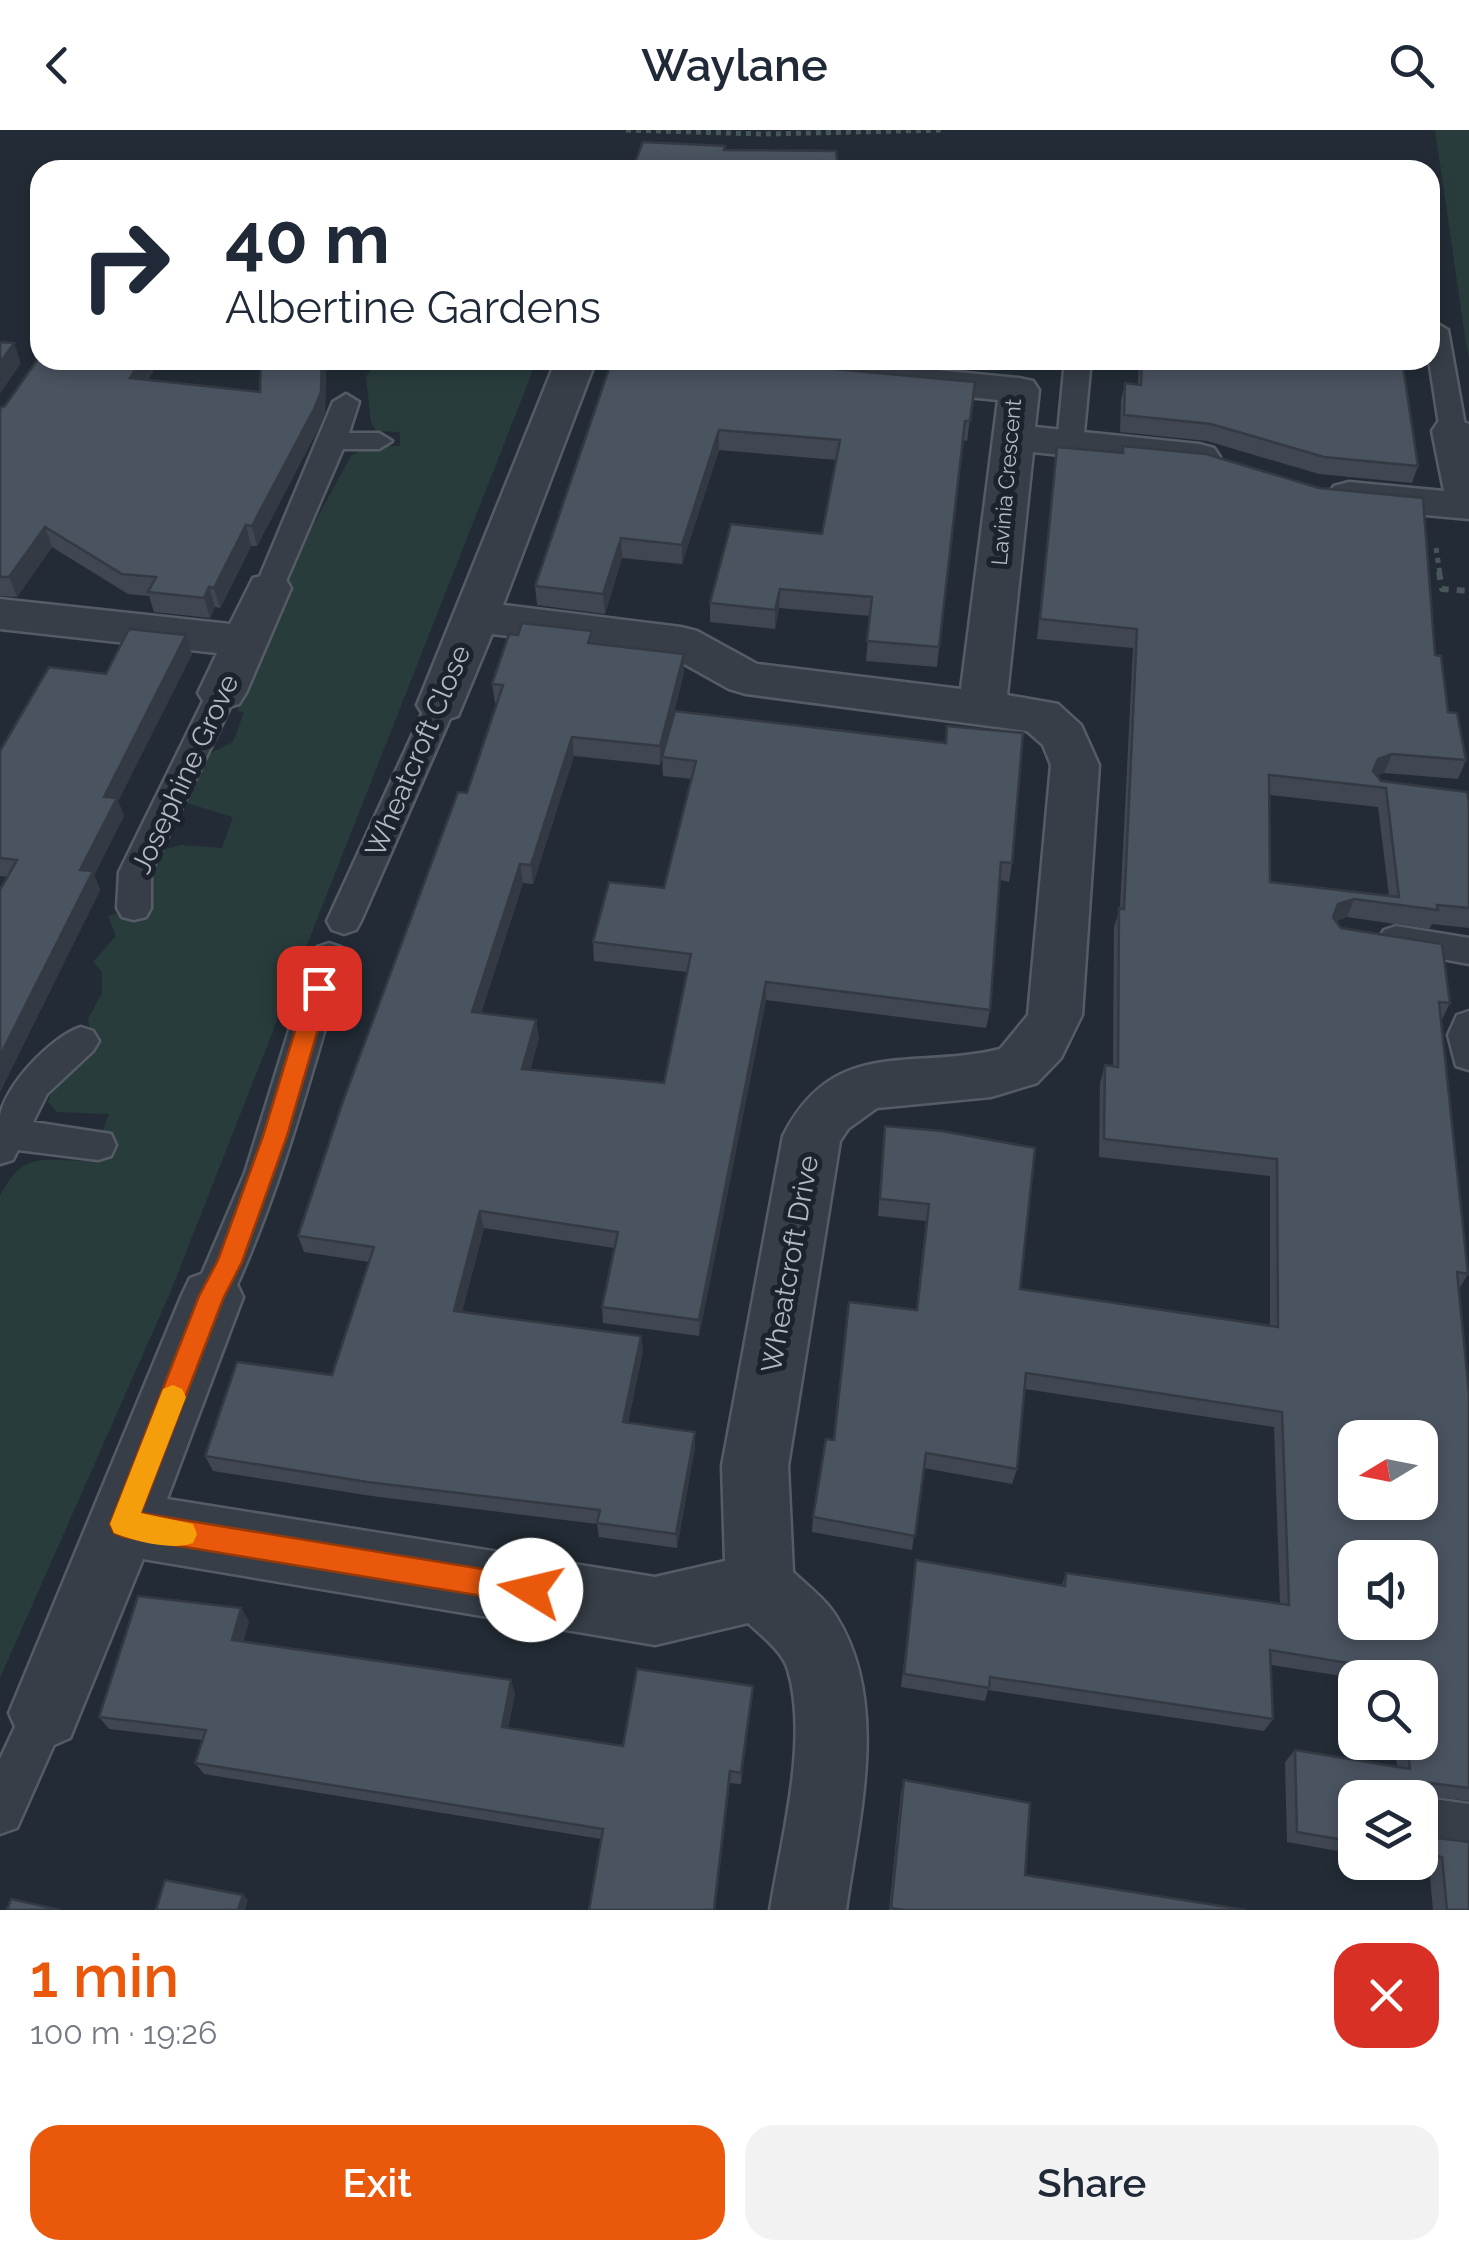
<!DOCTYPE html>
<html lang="en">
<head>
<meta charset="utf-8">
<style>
  body { margin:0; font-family:Raleway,sans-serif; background:#f2f2f3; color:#1f2937; height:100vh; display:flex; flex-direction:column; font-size:38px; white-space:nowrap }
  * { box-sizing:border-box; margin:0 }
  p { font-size:32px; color:#747a83 }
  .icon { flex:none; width:55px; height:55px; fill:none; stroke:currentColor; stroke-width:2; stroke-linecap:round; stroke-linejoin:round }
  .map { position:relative; height:1780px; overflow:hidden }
  .sheet { display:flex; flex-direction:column; background:#fff; flex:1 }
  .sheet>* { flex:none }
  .guide { position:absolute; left:30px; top:30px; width:1410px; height:210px; border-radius:30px; box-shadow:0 5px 15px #0003; background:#fff; color:#1f2937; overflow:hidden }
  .needle { width:65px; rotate:260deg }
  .buttons { position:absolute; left:1338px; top:1290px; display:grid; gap:20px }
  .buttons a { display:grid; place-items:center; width:100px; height:100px; border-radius:20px; background:#fff; box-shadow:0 5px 15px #0003; font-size:50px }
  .pin { position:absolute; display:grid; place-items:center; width:85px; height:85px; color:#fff; margin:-42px; border-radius:20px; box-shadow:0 5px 15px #0006 }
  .me { position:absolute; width:110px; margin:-55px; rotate:279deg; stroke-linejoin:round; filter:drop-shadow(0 0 8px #0008) }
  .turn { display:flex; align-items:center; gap:35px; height:210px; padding:0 30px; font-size:45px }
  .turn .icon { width:130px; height:130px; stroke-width:2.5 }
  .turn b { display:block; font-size:70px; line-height:85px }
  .round { display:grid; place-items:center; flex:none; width:105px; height:105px; border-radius:30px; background:#f2f2f3 }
  .summary { display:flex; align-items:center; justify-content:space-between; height:170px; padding:0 30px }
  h1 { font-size:60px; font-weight:600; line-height:75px; color:#ea580c }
  .button { display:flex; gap:20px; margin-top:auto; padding:20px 30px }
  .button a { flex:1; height:115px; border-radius:30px; background:#ea580c; color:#fff; font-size:40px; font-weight:600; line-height:115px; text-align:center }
  .button a+a { background:#f2f2f3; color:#1f2937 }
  header { display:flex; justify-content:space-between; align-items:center; height:130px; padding:0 30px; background:#fff; font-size:45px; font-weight:600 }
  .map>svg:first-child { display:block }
</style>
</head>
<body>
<header><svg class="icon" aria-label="back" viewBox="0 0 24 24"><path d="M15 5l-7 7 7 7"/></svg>Waylane<svg class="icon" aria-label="search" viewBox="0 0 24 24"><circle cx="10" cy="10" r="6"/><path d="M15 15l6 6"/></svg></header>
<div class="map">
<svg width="1469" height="1780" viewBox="0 0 1469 1780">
  <rect width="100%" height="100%" fill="#232c36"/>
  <!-- green -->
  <path fill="#293c3c" d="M1435,0H1469V228L1466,213Z
    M379,230H537L170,1163L0,1548V1066C23,1019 45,1031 92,1031L109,984L57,982L48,972L63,935L91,908L88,889L102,863V842L93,832L116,806L108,786L145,776L140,761L158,721L181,715L222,718L233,687L187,673L209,624L233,612L244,582L237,581L294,455L282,452L351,326L368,316H400V302L376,301L371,292L366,246Z"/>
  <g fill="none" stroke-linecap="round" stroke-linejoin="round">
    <!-- lane casing -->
    <g stroke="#555c65" stroke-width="5">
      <path id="lane" d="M1436,193L1448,200L1466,301L1453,309L1440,301L1429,230L1430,194Z
        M1065,230H1091L1083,313L1070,321L1057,313Z
        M346,264L359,272L349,303H379L392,311L379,319H343L283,458L279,464H259L255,458L333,272Z
        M222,553L233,556L237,563L151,742V778L146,787L134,790L122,787L117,778L119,742L207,563L211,556Z
        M441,565L452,568L456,575L361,791L356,800L344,804L332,800L327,791L426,575L430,568Z
        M1396,796L1469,808V834L1384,818L1379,809L1384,800Z
        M329,813L341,817L346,826C311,946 280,1065 226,1179L212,1184L198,1179L192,1167L245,1043L312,826L317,817Z
        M1469,881V940L1456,936L1448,905L1457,885Z
        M81,897L93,901L99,911L93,921L47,964L33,992L111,1004L116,1015L111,1026L98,1030L18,1020L13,1030L0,1034C0,1019 0,1002 0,987C4,956 52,906 81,897Z
        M45,1560L61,1567L68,1583L17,1698L0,1704V1629L29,1567Z
        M1420,1667L1469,1674V1722L1420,1715Z"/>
    </g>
    <!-- street casing -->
    <g stroke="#555c65" stroke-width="5">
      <path id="street" d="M556,230H596L503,475L681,497L697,501L757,534L961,559L998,270L835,254L748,238L742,230H834L1019,248L1033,251L1039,260L1035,297L1199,314L1214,318L1220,327L1214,336L1199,340L1033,322L1007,565L1058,574L1081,595L1099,635L1082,885L1061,928L1037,953L991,967L877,978L848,999L840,1011L788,1336L793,1442C808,1456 825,1469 836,1486C890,1572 859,1687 846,1780H770C781,1710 809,1610 788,1540C783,1522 762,1506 748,1493L655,1515L143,1429L70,1608L45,1619L20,1608L9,1583L181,1167L190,1148L212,1140L234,1148L243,1167L167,1369L655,1447L725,1431L722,1336L783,1006C834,905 912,941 1000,919L1028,885L1051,635L1043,615L1027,601L746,564L729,559L670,526L492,504L458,586L441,591L424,586L417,575Z
        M1453,289L1469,294V389L1349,378L1334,374L1328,365L1334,356L1349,352L1444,361L1432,301L1438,292Z
        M269,444L285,448L291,458L246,563L239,574L222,579L205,574L198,563L217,523L0,499V469L230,494L253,448Z"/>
    </g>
    <!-- path-far1 -->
    <path stroke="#475759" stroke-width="5" stroke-dasharray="5 5" stroke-linecap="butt" d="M626,0L765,4L944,0
      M1436,418L1440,444"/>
    <!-- path -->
    <path stroke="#475759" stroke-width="6" stroke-dasharray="8 8" stroke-linecap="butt" d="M1439,442L1442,459L1469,461"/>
    <!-- lane -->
    <use href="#lane" fill="#373e47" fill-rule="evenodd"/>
    <!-- street -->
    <use href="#street" fill="#373e47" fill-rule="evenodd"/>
  </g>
  <!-- wall -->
  <path fill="#404753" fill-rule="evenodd" d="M261,230H323L326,242L325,282L318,299L257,416H251L220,478L215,477L210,488L154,482L149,466L128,464L52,417L17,467L0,466V278L157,234L148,250L260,262Z
    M612,230L835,239L975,252L967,311L963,310L937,537L866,531L870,486L779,478L775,499L710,492V473L822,404L836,330L719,320L682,434L622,428L605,484L537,475L535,456Z
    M873,230H978L977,240Z
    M1139,230H1287L1336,235L1335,230H1402L1418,336L1412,353L1319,344L1207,311L1120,302L1121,270L1125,253L1138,254Z
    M1123,316L1435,525L1448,582L1466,630L1458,649L1384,643L1377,646L1381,651L1469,673V798L1432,794L1429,799L1347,787L1336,791L1341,798L1450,873L1441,891L1468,1144L1459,1159L1469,1264V1671L1429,1666V1707L1469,1712V1780H1433L1429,1737L1403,1732H1420V1668H1355V1724L1287,1712L1285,1632L1295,1620L1397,1637L1395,1612H1420V1548H1355L1271,1535L1273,1589L1264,1601L988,1560L985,1571L901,1557L916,1430L1062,1455L1066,1443L1280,1474L1274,1297L1025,1259L1017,1339L1012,1354L924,1338L912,1420L812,1402L813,1387L834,1310L916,1180L926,1091L878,1086L885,996L1020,1159L1270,1196V1046L1099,1027L1100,953L1105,935L1113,936L1114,797L1120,779L1133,518L1037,509L1057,317L1121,322ZM1269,665L1378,677L1389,766L1270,752Z
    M186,505L192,524L118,671L124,686L94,745L100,760L0,962V760L8,747L0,746V621Z
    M593,514L684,543L668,606L1012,733L1009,752L1000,750L990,880L986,898L766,870L699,1206L603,1193L602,1177L614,1118L484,1098L462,1182L641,1206L643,1221L628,1292L695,1317L677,1418L599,1407L597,1394L372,1366L213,1341L205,1326L332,1245L369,1132L304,1122L298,1106L467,663L497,573H495L492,554ZM574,626L660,635L662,628L663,646L692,649L664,758L593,812L594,831L687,842L664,953L530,940L539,908L481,883L523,753L533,754Z
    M249,1491L243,1512L515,1563L508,1598L623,1616L753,1556L741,1654L730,1653L601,1709L204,1644L195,1633L202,1610L109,1599L99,1587Z
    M904,1650L1025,1745L1246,1780H889L901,1662Z"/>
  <!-- shaded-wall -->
  <path fill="#343a43" d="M14,213L21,233L0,264V233Z
    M142,230H156L157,234L136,268L130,248Z
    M322,230H323L326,242L325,282L318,299L257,416L252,396Z
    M719,300V320L682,434V415Z
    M246,395L251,416L220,478L214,458Z
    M45,397L52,417L17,467L9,447Z
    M621,408L622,428L605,484L603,464Z
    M209,457L215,477L210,488L204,468Z
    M780,459L779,478L775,499V480Z
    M186,505L192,524L118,671L124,686L94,745L100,760L0,962V926L80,740L104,667Z
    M684,524V543L660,635V616Z
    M572,607L574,626L533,754L531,735Z
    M1392,624L1384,643L1371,648L1366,660L1378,629Z
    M520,734L523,753L475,900L472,882Z
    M1354,769L1347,787L1331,793L1338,774Z
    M766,852V870L699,1206V1190Z
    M536,890L539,908L525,957L522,939Z
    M480,1081L484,1098L458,1197L454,1181Z
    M641,1206L643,1221L625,1307L623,1292Z
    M695,1302V1317L677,1418L676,1404Z
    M241,1478L249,1491L240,1523L232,1510Z
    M511,1550L515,1563L506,1609L502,1597Z
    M753,1556L752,1568L741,1654V1643Z
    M730,1641V1653L715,1780H714Z
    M243,1765L248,1770L245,1780H238Z"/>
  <!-- building -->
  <path fill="#4a5360" stroke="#343a43" stroke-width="2.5" fill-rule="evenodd" d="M643,12L725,16L724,20L836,21L838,40H632Z
    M0,212L14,213L0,233Z
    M40,226V230H142L130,248L260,262L261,230H322L321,262L314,279L252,396L246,395L214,458L209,457L204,468L148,462L156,447L122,444L45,397L9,447H0V278L5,276Z
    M612,230H788L835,239L975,252L970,291H965L939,517L867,511L872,467L780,459L775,480L710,473L731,394L822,404L840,310L719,300L682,415L621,408L603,464L535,456Z
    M1142,230H1287L1342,236V230H1402L1418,336L1324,327L1211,294L1124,285L1125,253L1141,255Z
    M1123,316L1206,324L1319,358L1423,368L1435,525L1441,526L1448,582L1457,583L1466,630L1392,624L1378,629L1373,641L1381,651L1467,662L1469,673V778L1437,775L1438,780L1354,769L1338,774L1333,787L1341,798L1442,814L1450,873L1439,872L1468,1144L1457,1142L1469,1264V1658L1429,1653V1707L1469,1712V1780H1447L1442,1727L1420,1723V1668H1355V1712L1297,1702L1295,1620L1410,1639L1407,1612H1420V1548H1401V1542L1270,1520L1273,1589L990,1547L989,1558L904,1544L916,1430L1065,1456L1066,1443L1289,1475L1282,1282L1026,1243L1017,1339L926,1323L915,1406L813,1387L826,1309L834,1310L849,1172L917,1180L929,1074L880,1069L885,996L942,1001L1035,1018L1020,1159L1278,1197L1277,1029L1104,1009L1105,935L1118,937L1119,778L1124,779L1137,499L1040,489L1057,317L1123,323ZM1269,645L1386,658L1399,767L1270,752ZM1355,1308H1420V1372H1355ZM1355,1428H1420V1492H1355Z
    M522,493L592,501L588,513L684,524L660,616L572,607L531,735L520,734L472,882L536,890L522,939L664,953L691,824L593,812L609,752L664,758L696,631L662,627L675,581L946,613L947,596L1023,603L1012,733L1001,732L990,880L766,852L699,1190L602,1177L618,1102L480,1081L454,1181L641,1206L623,1292L695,1302L676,1404L597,1393L600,1380L367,1352L205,1326L237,1232L332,1245L374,1117L298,1106L343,971L458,662L467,663L503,555L492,554L509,504L518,505Z
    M129,499L186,505L104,667L117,668L80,740L93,741L0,926V760L17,730L0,728V621L49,537L106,544Z
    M138,1466L241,1478L232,1510L511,1550L502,1597L623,1616L637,1539L753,1556L741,1643L730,1641L714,1780H589L603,1699L195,1633L206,1600L99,1587Z
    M904,1650L1030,1673L1025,1745L1246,1780H903L891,1778Z
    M165,1750L243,1765L238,1780H156Z
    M11,1769L60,1780H7Z"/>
  <!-- route -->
  <path fill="#ea580c" stroke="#983908" stroke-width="2.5" d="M319,849L330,858L287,1006L242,1132L223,1169L141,1383L531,1447L541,1451L545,1460L541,1470L531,1474L124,1407L114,1403L110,1394L199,1166L218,1130L263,1006L308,858Z"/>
  <!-- slow -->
  <path fill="#f59e0b" d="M173,1255L182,1259L186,1267L141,1383L193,1394L197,1404L193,1413C173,1421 134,1411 114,1403L110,1394L163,1259Z"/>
  <g text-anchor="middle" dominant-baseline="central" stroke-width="10" stroke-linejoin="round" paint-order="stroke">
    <!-- far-street labels -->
    <g font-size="22" fill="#b2b9c3" stroke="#1c232c">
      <text transform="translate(1006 352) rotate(-85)">Lavinia Crescent</text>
    </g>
    <!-- street labels -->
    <g font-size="28" fill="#b2b9c3" stroke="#1c232c">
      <text transform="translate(418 621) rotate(-67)">Wheatcroft Close</text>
      <text transform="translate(185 644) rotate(-65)">Josephine Grove</text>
      <text transform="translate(790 1134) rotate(-80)">Wheatcroft Drive</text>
    </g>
  </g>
</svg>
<div class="buttons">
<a><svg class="needle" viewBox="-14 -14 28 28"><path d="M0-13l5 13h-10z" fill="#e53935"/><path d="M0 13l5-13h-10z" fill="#747a83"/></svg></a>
<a><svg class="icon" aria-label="sound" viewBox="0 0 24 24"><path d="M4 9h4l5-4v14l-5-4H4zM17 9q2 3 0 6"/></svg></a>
<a><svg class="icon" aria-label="search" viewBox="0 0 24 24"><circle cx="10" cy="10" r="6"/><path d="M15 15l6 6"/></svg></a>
<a><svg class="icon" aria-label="layers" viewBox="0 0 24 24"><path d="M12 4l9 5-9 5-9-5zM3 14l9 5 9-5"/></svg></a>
</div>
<div class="pin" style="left:319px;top:858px;background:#d93025"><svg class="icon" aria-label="arrive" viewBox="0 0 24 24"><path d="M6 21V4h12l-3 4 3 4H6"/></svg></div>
<svg class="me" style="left:531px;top:1460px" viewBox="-20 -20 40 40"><circle r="19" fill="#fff"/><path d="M0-13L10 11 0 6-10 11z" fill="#ea580c"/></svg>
<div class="guide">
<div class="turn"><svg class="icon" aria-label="right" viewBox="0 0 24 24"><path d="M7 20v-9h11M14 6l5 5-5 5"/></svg><div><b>40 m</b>Albertine Gardens</div></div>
</div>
</div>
<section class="sheet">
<div class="summary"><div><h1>1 min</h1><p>100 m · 19:26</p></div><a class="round" style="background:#d93025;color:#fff"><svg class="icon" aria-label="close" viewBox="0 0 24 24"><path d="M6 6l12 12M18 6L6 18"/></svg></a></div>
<div class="button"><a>Exit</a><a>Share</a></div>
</section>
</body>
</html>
